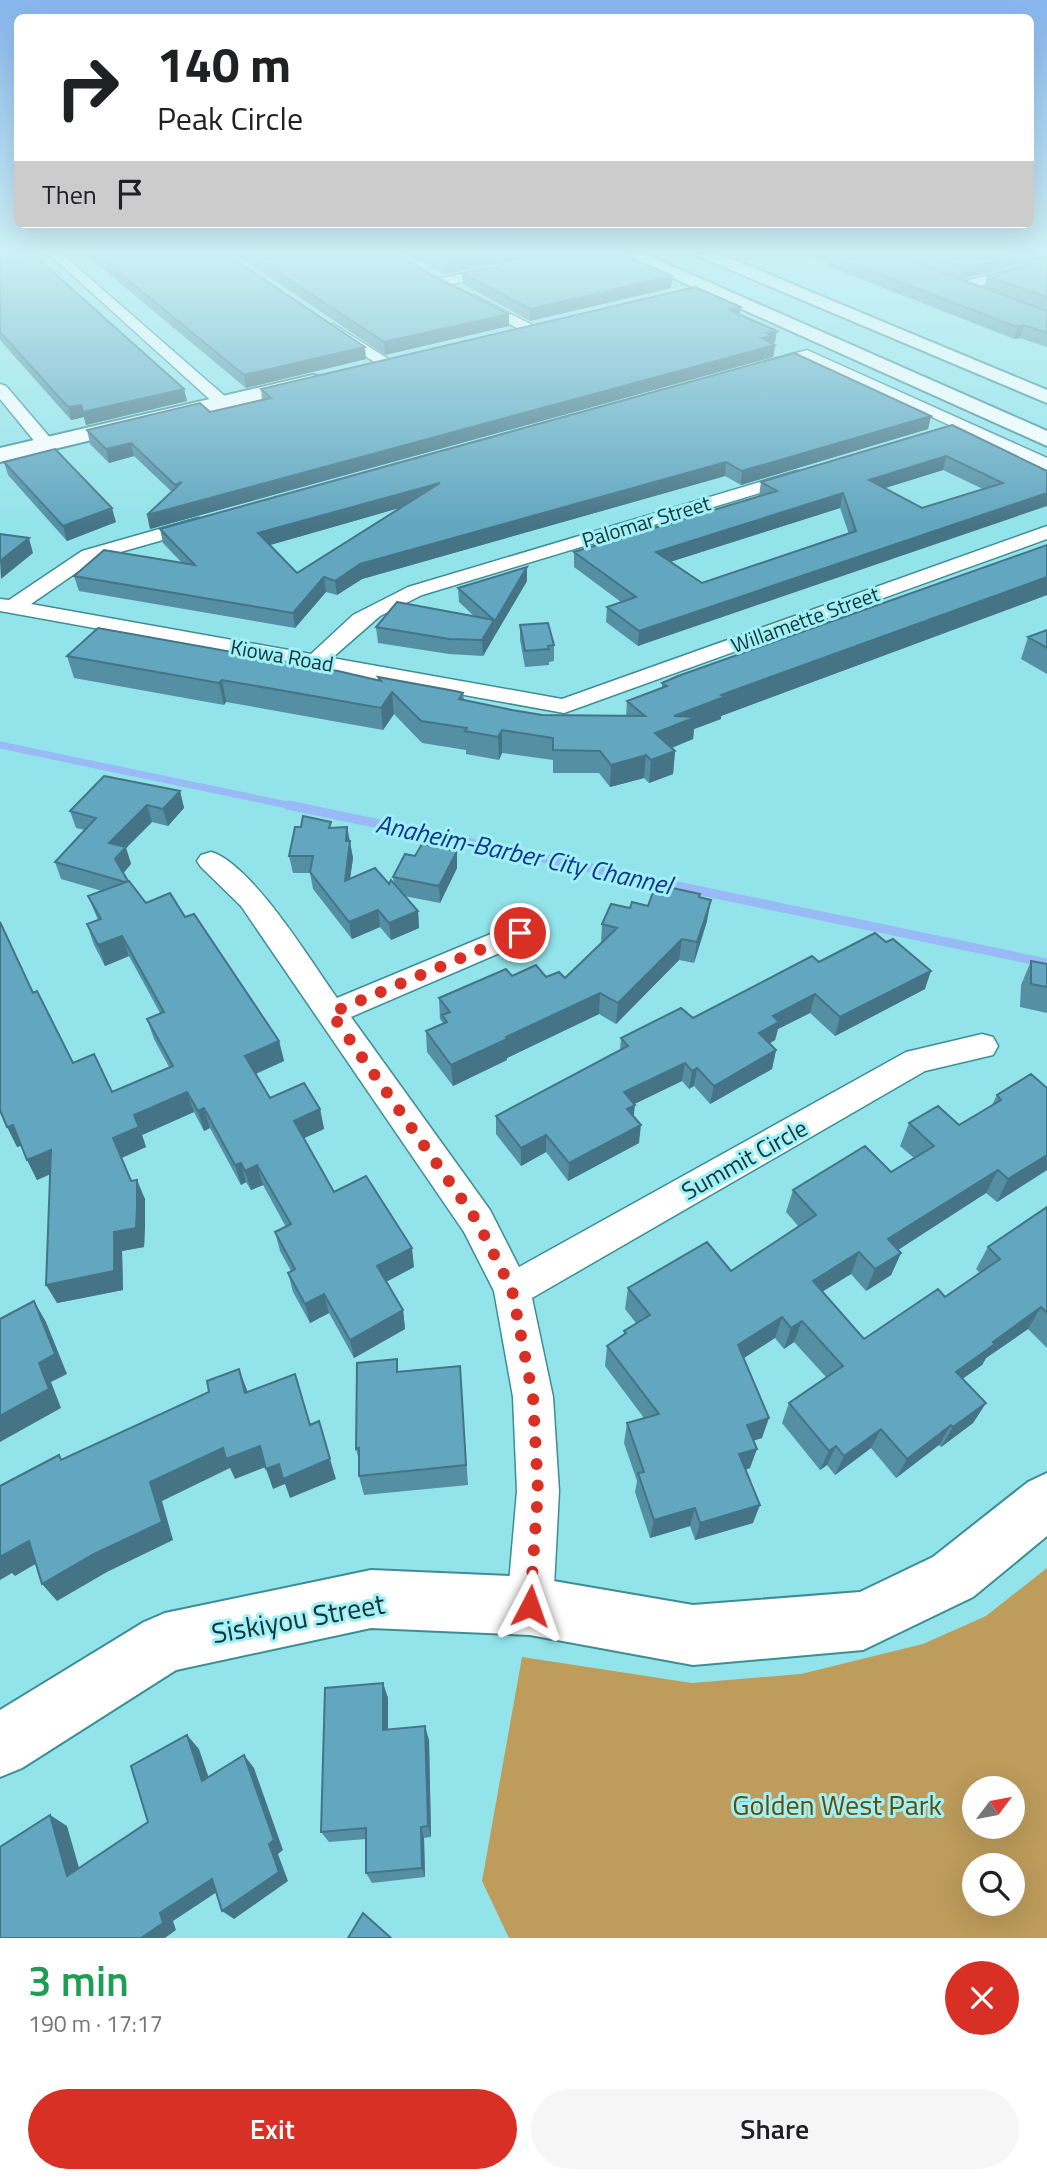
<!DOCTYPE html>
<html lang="en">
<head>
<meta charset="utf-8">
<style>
  body { margin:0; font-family:"Titillium Web",sans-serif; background:#f6f6f6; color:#202124; height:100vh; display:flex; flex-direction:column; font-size:26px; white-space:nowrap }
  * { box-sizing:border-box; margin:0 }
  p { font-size:23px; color:#757577 }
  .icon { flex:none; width:38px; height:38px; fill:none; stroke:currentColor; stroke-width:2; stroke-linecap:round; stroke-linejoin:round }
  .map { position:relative; height:1938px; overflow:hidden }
  .sheet { display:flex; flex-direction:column; background:#fff; flex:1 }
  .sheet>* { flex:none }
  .hud { position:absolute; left:14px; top:14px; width:1020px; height:214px; border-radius:10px; box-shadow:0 7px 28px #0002; background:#fff; color:#202124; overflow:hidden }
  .needle { width:46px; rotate:58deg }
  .buttons { position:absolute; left:962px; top:1776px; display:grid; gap:14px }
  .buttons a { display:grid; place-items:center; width:63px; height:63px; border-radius:50%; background:#fff; box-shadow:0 7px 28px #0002; font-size:35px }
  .pin { position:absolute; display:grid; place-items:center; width:60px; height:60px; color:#fff; margin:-30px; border:4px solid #fff; border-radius:50%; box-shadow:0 2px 7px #0007 }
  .me { position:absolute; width:77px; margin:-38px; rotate:4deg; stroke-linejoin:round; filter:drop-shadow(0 0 5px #0008) }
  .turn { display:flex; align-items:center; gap:24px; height:147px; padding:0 28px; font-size:32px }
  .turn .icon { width:91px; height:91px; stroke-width:2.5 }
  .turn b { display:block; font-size:49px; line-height:60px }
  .then { display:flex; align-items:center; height:66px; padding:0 28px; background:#0003; gap:14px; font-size:26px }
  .round { display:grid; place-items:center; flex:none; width:74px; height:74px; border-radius:37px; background:#f6f6f6 }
  .summary { display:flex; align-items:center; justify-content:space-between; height:119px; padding:0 28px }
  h1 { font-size:42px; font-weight:600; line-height:52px; color:#1e9e55 }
  .button { display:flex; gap:14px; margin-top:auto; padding:14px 28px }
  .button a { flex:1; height:80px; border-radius:42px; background:#d93025; color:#fff; font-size:28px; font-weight:600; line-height:80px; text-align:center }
  .button a+a { background:#f6f6f6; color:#202124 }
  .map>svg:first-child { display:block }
</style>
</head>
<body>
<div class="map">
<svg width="1047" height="1938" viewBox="0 0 1047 1938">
  <rect width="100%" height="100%" fill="#93e3ea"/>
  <!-- green -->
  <path fill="#bd9c5c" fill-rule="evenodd" d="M1047,1568V1938H509L482,1881L522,1657L692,1683L801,1674L923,1644L986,1616ZM975,1788H1013V1827H975ZM975,1866H1013V1904H975Z"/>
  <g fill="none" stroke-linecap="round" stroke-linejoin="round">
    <!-- stream-far1 -->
    <path stroke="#99b9f7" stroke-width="7" d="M0,745L297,807"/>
    <!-- stream -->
    <path stroke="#99b9f7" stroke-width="9" d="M288,805L1047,963"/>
    <!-- minor casing -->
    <g stroke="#3d8d95" stroke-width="3">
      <path id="minor" d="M49,254H62L228,399L230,402L228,405H216Z
        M1047,261V269L962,290L955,286L957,283Z
        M503,266L509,270L508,273L441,286L434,282L441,278Z
        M474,295L534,326L536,329L534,332H524L469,302L467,299Z
        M333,324L390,360L393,363L390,366H380L328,331L326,328Z
        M807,350L1047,458V470L806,359L762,372L754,367L757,364Z
        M0,384L6,386L52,440L55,444L52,448H40L0,399Z
        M797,471L803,472L806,476L803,480L422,595L380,616L332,658L562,699L1047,526V539L564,713L0,611V599L9,600L82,551L198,518L205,520L208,524L205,528L96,559L31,604L311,654L353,615L408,587Z
        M211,852C251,863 312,963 337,998L510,926L520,923L530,926L534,933L530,940L351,1017L490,1210L519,1267L906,1052L982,1034L993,1037L998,1046L993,1055L925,1071L532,1298L553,1397L559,1491L553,1606L546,1622L530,1629L514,1622L507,1606L517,1491L513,1397L494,1291L464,1232L241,906L201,867L197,861L201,855Z"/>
    </g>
    <!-- tertiary casing -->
    <g stroke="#3d8d95" stroke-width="4">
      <path id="tertiary" d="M313,375L320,377L323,381L320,385L0,462V448Z
        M1047,1473V1536L973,1597L863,1650L693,1665L530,1635L371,1628L176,1670L22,1768L0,1777V1710L144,1622L165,1613L371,1570L530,1577L693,1605L860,1592L933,1557L1028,1482Z"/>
    </g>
    <!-- secondary casing -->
    <g stroke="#3d8d95" stroke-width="4">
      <path id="secondary" d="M624,254H645L1047,431V446L626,257Z"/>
    </g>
    <!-- motorway casing -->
    <g stroke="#3d8d95" stroke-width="4">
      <path id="motorway" d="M698,254H720L1047,390V403L700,257Z"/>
    </g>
    <!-- minor -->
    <use href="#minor" fill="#fff" fill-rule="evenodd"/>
    <!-- tertiary -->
    <use href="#tertiary" fill="#fff" fill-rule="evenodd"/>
    <!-- secondary -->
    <use href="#secondary" fill="#fff" fill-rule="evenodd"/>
    <!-- motorway -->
    <use href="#motorway" fill="#fff" fill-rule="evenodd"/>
  </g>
  <!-- wall -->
  <path fill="#548fa4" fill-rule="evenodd" d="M0,254L184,389L187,401L86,425L84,417L71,420L0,340Z
    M85,254H226L366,359L246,388Z
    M235,254H397L509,326L385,355Z
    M405,254H552L444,274Z
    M808,254H1047V259L962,279L1047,311V347L1020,338L1014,339L828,266V261Z
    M1047,261V310L984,287L987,276Z
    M462,273L672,276L671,288L530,321L463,284Z
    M740,315L775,342L772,343L775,345L773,357L150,529L172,492L134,456L109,463L90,444L87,430L210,412L262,400L261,389Z
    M931,416L928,429L741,485L725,476L362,579L337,595L326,592L295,628L79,591L74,576L182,563L163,543L160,529ZM399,508L297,573L269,545L326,529Z
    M952,425L1047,471L638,646L606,622L607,607L621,602L574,567V552L759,496L761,482ZM943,470L983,489L922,508L885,488ZM840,508L849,534L702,583L670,562Z
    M4,462L116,522L67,541L8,475Z
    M1047,545V595L721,716V719L694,729L693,739L672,748L675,751L673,774L649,783L644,778L610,787L599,773H553V760L502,753L499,760L466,754V750L422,743L394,714L383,730L226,702L224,705L74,678L67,656L378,680V677L463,693L464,700L512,710L542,715L626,716L627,701L662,688V683Z
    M527,567V581L483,656L449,654L378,643L376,627L474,616L459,602L458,588Z
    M520,625L554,645V661L549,662V665L525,667L520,640Z
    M1047,630V674L1021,659L1028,637Z
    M180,791L184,808L168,826L152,822L126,848L131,864L123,873L128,881L146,903L185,917L279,1041L284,1061L256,1074L270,1098L320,1109L324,1129L304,1138L334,1192L414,1267L386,1282L403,1310L405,1329L354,1358L329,1313L310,1323L293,1292L288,1273L291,1271L280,1251L275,1232L286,1227L263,1185L251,1190L246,1182L241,1185L210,1128L204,1131L194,1112L142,1135L146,1147L122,1158L131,1181L145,1199V1226L144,1247L122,1251L123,1290L57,1303L50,1174L37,1180L21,1146L17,1147L33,993L73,1063L112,1092L169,1067L154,1039L147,1019L160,1013L129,956L105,966L94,945L87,924L98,920L88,896L102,891L61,879L55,862L85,830L76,828L70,811Z
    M331,827H347L353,858L350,879L389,884L394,883L393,877L457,868L440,903L404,896L418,911L419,928L391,940L380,927L352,939L313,889L310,873H293L289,856Z
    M660,893L699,897L707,921L694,963L679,960L616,1024L599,1014L507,1058V1060L453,1086L427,1052L426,1031L443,1023L440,1019L439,998L512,976L565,978L601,944L602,924L630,908L648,906Z
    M1031,961L1047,964V1013L1020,1007L1021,985Z
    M819,962L925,989L835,1036L810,1013L778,1029L775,1040L769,1044L776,1050L772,1069L710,1104L694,1086L689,1089L682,1081L634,1104V1117L639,1143L568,1181L546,1152L521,1166L496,1134V1116L620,1050L621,1038L693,1018Z
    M1047,1088V1170L997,1202L986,1193L898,1250L901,1253L891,1275L866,1291L851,1274L822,1292L864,1339L945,1297L980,1273L976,1269L988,1247L1047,1207V1348L1028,1329L986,1358L982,1365L962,1379L986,1403L973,1423L941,1447L939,1445L896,1478L871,1448L835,1475L827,1465L820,1470L782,1423L789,1403L826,1377L794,1342L784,1349L775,1338L744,1358L762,1438L753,1441L750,1468L745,1470L753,1523L695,1540L690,1526L650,1538L635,1492L637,1481L624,1443L627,1423L644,1418L605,1366L607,1346L624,1335V1331L636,1323L625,1309L628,1288L731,1271L799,1227L786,1212L793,1190L891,1172L914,1158L900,1146L909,1123L959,1125L992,1105L997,1095Z
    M460,1366L468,1485L364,1495L359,1476V1461L356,1449L399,1371Z
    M383,1683L388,1698V1730L429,1740L431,1837L424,1838L425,1877L372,1883L366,1873V1839L329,1842L321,1832Z"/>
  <!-- shaded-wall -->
  <path fill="#457486" d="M493,254H552L444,274V263Z
    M1022,254H1047L1046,258L962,279L965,268Z
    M672,276L671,288L530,321V309Z
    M741,307L739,319L729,310Z
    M509,314V326L385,355L384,342Z
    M1024,325L1020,338L1014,339L1017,327Z
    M777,331L775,342L771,344L775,345L773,357L150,529L147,515L761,338L767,333Z
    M365,347L366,359L246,388L244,375Z
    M184,389L187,401L86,425L84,417L71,420L68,407Z
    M931,416L928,429L741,485L742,471Z
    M131,443L134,456L109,463L106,449Z
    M946,456L943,470L866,494L869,480Z
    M726,462L725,476L362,579L337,595L335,581L360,564Z
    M440,483L441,496L260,548L258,533Z
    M843,493L840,508L654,567L656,552Z
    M1047,493V506L638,646L639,631Z
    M112,508L116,522L67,541L63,526Z
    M29,538L33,553L1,579L0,561Z
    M527,567V581L495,635V621Z
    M324,577L326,592L295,628L293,613Z
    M1047,577V595L721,716V719L694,729L693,739L653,755L655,733L674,716L721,695Z
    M494,620L495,635L483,656L482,640Z
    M222,680L226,702L224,705L219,683Z
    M392,692L394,714L383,730L381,708Z
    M502,730V753L499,760L498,737Z
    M675,751L673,774L649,783L651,760Z
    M646,755L644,778L610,787L611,765Z
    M180,791L184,808L168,826L163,809Z
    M147,805L152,822L126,848L131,864L121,876L109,843Z
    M347,827L353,858L347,898L345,881L346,841Z
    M457,851V868L440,903L439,886Z
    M711,900L707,921L694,963L697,942Z
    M378,910L380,927L352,939L349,922Z
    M418,911L419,928L391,940L389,923Z
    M122,936L129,956L105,966L98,945Z
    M682,939L679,960L616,1024L618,1003Z
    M931,971L925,989L835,1036L840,1017Z
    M600,993L599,1014L507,1058V1060L453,1086L451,1065L506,1037Z
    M815,994L810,1013L778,1029L775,1040L755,1051L759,1033L773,1016Z
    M279,1041L284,1061L250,1076L245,1056Z
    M776,1050L772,1069L710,1104L714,1086Z
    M685,1063L682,1081L622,1110L624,1092Z
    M697,1068L694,1086L689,1089L692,1071Z
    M187,1092L194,1112L142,1135L146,1147L121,1158L113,1138L134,1115Z
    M635,1105L633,1123L627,1109Z
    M204,1108L210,1128L204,1131L198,1111Z
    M320,1109L324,1129L298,1141L294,1121Z
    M13,1125L23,1145L17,1147L7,1127Z
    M641,1125L639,1143L568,1181L569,1163Z
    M546,1135V1152L521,1166V1148Z
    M51,1150L60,1170L37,1180L27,1160Z
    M1047,1155V1170L997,1202L1008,1179Z
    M241,1163L246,1182L241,1185L235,1165Z
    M257,1165L263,1185L251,1190L245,1171Z
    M998,1170L986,1193L879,1262L888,1239Z
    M137,1180L145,1199V1226L144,1247L122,1251L123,1290L57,1303L46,1285L114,1232Z
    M412,1248L414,1267L380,1285L377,1266Z
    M859,1252L851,1274L805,1302L813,1281Z
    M901,1253L891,1275L866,1291L875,1269Z
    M324,1294L329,1313L310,1323L305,1304Z
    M34,1301L46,1322L67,1374L51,1382L61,1408L0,1442V1416L39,1363Z
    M1041,1307L1028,1329L986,1358L982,1365L944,1392L956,1372L993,1342Z
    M403,1310L405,1329L354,1358L350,1340Z
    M782,1317L775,1338L733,1365L738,1345Z
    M802,1321L794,1342L784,1349L791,1328Z
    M239,1369L247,1390L253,1413L245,1393Z
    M986,1403L973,1423L941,1447L953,1427Z
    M769,1418L762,1438L740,1444L747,1425Z
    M951,1425L939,1445L896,1478L907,1459Z
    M881,1429L871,1448L835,1475L844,1456Z
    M260,1446L268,1466L235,1479L230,1468L162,1501L173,1540L107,1572L57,1601L42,1584L150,1482L223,1448Z
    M836,1446L827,1465L820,1470L829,1451Z
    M757,1449L750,1468L733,1474L739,1454Z
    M330,1459L336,1479L290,1498L285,1484L273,1489L266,1469L279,1464Z
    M760,1505L753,1523L695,1540L700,1523Z
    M695,1508L690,1526L650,1538L654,1520Z
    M29,1541L44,1559L15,1576L12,1573L0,1580V1557Z
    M383,1683L388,1698V1743L383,1730Z
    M425,1726L429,1740L431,1837L428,1826Z
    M187,1735L199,1749L214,1793L202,1781Z
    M244,1755L254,1768L283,1850L278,1854L288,1881L234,1919L222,1911L269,1844Z
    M50,1815L67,1826L84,1885L67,1876Z
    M421,1827L424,1838L425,1877L422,1868Z
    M212,1879L223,1888L173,1921L176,1930L165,1938H141L160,1913Z"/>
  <!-- building -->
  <path fill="#62a6bf" stroke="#457486" stroke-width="2" fill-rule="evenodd" d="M0,254H33L184,389L83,412L81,405L68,407L0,332Z
    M96,254H226L365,347L244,375Z
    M250,254H397L434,276L509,314L384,342Z
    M426,254H493L444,263Z
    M561,254H622L672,276L530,309L462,273Z
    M833,254H892L1047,311V333L1024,325L1017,327L829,255Z
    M926,254H1022L965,268Z
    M1047,261V297L987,276Z
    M695,287L741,307L729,310L777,331L767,333L772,336L761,338L775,345L147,515L182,482L175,485L131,443L106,449L87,430L200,403L210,412L271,398L261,389Z
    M794,353L931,416L742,471L726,462L360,564L335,581L324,577L293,613L74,576L104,550L195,565L160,529ZM440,483L297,573L258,533Z
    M952,425L1047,471V493L639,631L607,607L636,597L574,552L777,491L761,482ZM946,456L1003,483L922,508L869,480ZM843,493L856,531L702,583L656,552Z
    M55,449L112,508L63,526L4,462Z
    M0,534L29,538L0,561Z
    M1047,545V577L721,695L724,697L674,716L696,717L655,733L675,751L651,760L646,755L611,765L600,751L553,750V738L502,730L498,737L465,731L467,728L421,721L392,692L381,708L222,680L219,683L67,656L98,628L338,671L381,681L378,677L455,691L463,693L459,699L512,710L542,715L645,716L627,701L667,686L662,683L678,676Z
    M527,567L495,621L458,588Z
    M397,602L494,620L482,640L449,639L376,627Z
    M548,623L554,645L548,646L549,649L525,651L520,625Z
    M1047,630V648L1028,637Z
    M104,776L180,791L163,809L147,805L109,843L126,847L115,859L128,881L125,882L55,862L96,818L70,811Z
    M303,816L331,822L329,828L347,827L346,841H350L345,881L375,868L389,884L391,880L418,911L389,923L378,910L349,922L310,872L313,856H289L295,827H301Z
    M422,844L457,851L439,886L393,877L405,854L415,856Z
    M129,881L146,903L170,893L185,917L194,914L279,1041L245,1056L270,1098L304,1083L320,1109L294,1121L334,1192L366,1176L412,1248L377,1266L403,1310L350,1340L324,1294L305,1304L288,1273L295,1269L275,1232L291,1224L257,1165L245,1171L241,1163L235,1165L204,1108L198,1111L187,1092L134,1115L139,1127L113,1138L131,1181L137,1180V1207L136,1228L114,1232V1271L46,1285L51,1150L27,1160L13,1125L7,1127L0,1110V922L33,993L37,991L73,1063L94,1054L112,1092L173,1066L147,1019L164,1012L122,936L98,945L87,924L101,919L88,896Z
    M663,886L700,894L699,897L711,900L697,942L682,939L618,1003L600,993L506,1037L507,1039L451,1065L426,1031L447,1022L442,1015L450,1012L439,998L506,969L512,976L536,965L546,977L559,972L565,978L617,928L602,924L611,904L630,908L632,902L648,906L653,892L660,893Z
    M875,933L886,942L893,939L931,971L840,1017L815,994L773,1016L779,1022L759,1033L776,1050L714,1086L697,1068L692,1071L685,1063L624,1092L635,1105L627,1109L641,1125L569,1163L546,1135L521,1148L496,1116L628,1046L621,1038L681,1008L693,1018L812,956L819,962Z
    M1031,961L1047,964V987L1031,984Z
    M1031,1074L1047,1088V1155L1008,1179L998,1170L888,1239L901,1253L875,1269L859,1252L813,1281L864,1339L938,1289L945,1297L1000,1259L988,1247L1047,1207V1313L1041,1307L993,1342L995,1344L956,1372L986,1403L953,1427L951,1425L907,1459L881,1429L844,1456L836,1446L829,1451L789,1403L843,1366L802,1321L791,1328L782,1317L738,1345L769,1418L747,1425L757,1449L739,1454L760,1505L700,1523L695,1508L654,1520L638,1473L644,1472L627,1423L659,1414L607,1346L626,1333L624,1331L650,1315L628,1288L707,1242L731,1271L816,1215L793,1190L865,1146L891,1172L934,1146L909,1123L938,1106L959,1125L1001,1100L997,1095Z
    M34,1301L55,1354L39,1363L49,1389L0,1416V1319Z
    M397,1359V1372L460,1366L466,1465L359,1476V1448L356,1449L357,1363Z
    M239,1369L245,1393L295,1374L310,1425L319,1421L330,1459L283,1479L279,1464L266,1469L260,1446L226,1459L223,1448L150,1482L162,1522L94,1554L42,1584L29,1541L0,1557V1486L59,1455L61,1460L209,1392L207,1381Z
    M383,1683V1730L425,1726L428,1826L421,1827L422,1868L366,1873V1828L321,1832L325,1688Z
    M187,1735L202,1781L244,1755L274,1840L269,1844L279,1872L222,1911L212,1879L160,1913L163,1923L141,1938H0V1847L50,1815L67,1876L148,1822L131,1766Z
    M363,1913L391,1938H348Z"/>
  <!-- sky -->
  <linearGradient id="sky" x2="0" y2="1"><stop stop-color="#88b6ee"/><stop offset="0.48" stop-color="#cef2f6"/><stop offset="1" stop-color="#cef2f6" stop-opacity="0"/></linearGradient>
  <rect width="1047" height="525" fill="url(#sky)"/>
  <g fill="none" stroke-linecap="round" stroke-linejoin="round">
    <!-- route -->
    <path stroke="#d93025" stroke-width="12" stroke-dasharray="0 21.6" d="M520,933L331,1013L477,1221L512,1290L533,1397L538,1491L530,1606"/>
  </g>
  <g text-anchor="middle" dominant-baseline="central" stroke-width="6" stroke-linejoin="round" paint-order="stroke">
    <!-- far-street labels -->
    <g font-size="21" fill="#123336" stroke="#a0f0f8">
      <text transform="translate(646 521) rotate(-17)">Palomar Street</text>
      <text transform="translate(805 619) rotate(-20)">Willamette Street</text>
      <text transform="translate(282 655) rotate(10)">Kiowa Road</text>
    </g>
    <!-- street labels -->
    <g font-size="24" fill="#123336" stroke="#a0f0f8">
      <text transform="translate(744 1159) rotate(-29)">Summit Circle</text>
    </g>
    <!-- water labels -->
    <g font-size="26" font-style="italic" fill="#12368d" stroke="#a0f0f8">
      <text transform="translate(524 854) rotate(12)">Anaheim-Barber City Channel</text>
    </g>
    <!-- near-street labels -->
    <g font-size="28" fill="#123336" stroke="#a0f0f8">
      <text transform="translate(298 1618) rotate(-10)">Siskiyou Street</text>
    </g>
    <!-- near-park labels -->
    <g font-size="28" fill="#684b00" stroke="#a0f0f8">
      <text x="837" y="1804">Golden West Park</text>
    </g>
  </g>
</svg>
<div class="buttons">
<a><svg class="needle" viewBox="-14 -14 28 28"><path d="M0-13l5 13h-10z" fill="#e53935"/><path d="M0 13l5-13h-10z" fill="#757577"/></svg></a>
<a><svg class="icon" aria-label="search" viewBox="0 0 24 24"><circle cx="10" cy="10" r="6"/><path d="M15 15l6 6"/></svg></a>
</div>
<div class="pin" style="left:520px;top:933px;background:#d93025"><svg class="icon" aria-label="arrive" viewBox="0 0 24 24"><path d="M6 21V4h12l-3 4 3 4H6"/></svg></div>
<svg class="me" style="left:530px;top:1606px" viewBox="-20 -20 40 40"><path d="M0-17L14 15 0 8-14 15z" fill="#d93025" stroke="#fff" stroke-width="4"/></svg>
<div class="hud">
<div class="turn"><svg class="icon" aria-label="right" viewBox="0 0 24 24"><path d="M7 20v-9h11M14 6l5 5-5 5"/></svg><div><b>140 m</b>Peak Circle</div></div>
<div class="then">Then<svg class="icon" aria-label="arrive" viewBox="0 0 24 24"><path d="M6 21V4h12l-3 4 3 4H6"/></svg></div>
</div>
</div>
<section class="sheet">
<div class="summary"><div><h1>3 min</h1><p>190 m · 17:17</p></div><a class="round" style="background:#d93025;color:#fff"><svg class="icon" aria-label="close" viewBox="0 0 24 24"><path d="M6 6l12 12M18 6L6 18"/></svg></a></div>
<div class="button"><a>Exit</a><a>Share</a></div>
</section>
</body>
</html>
